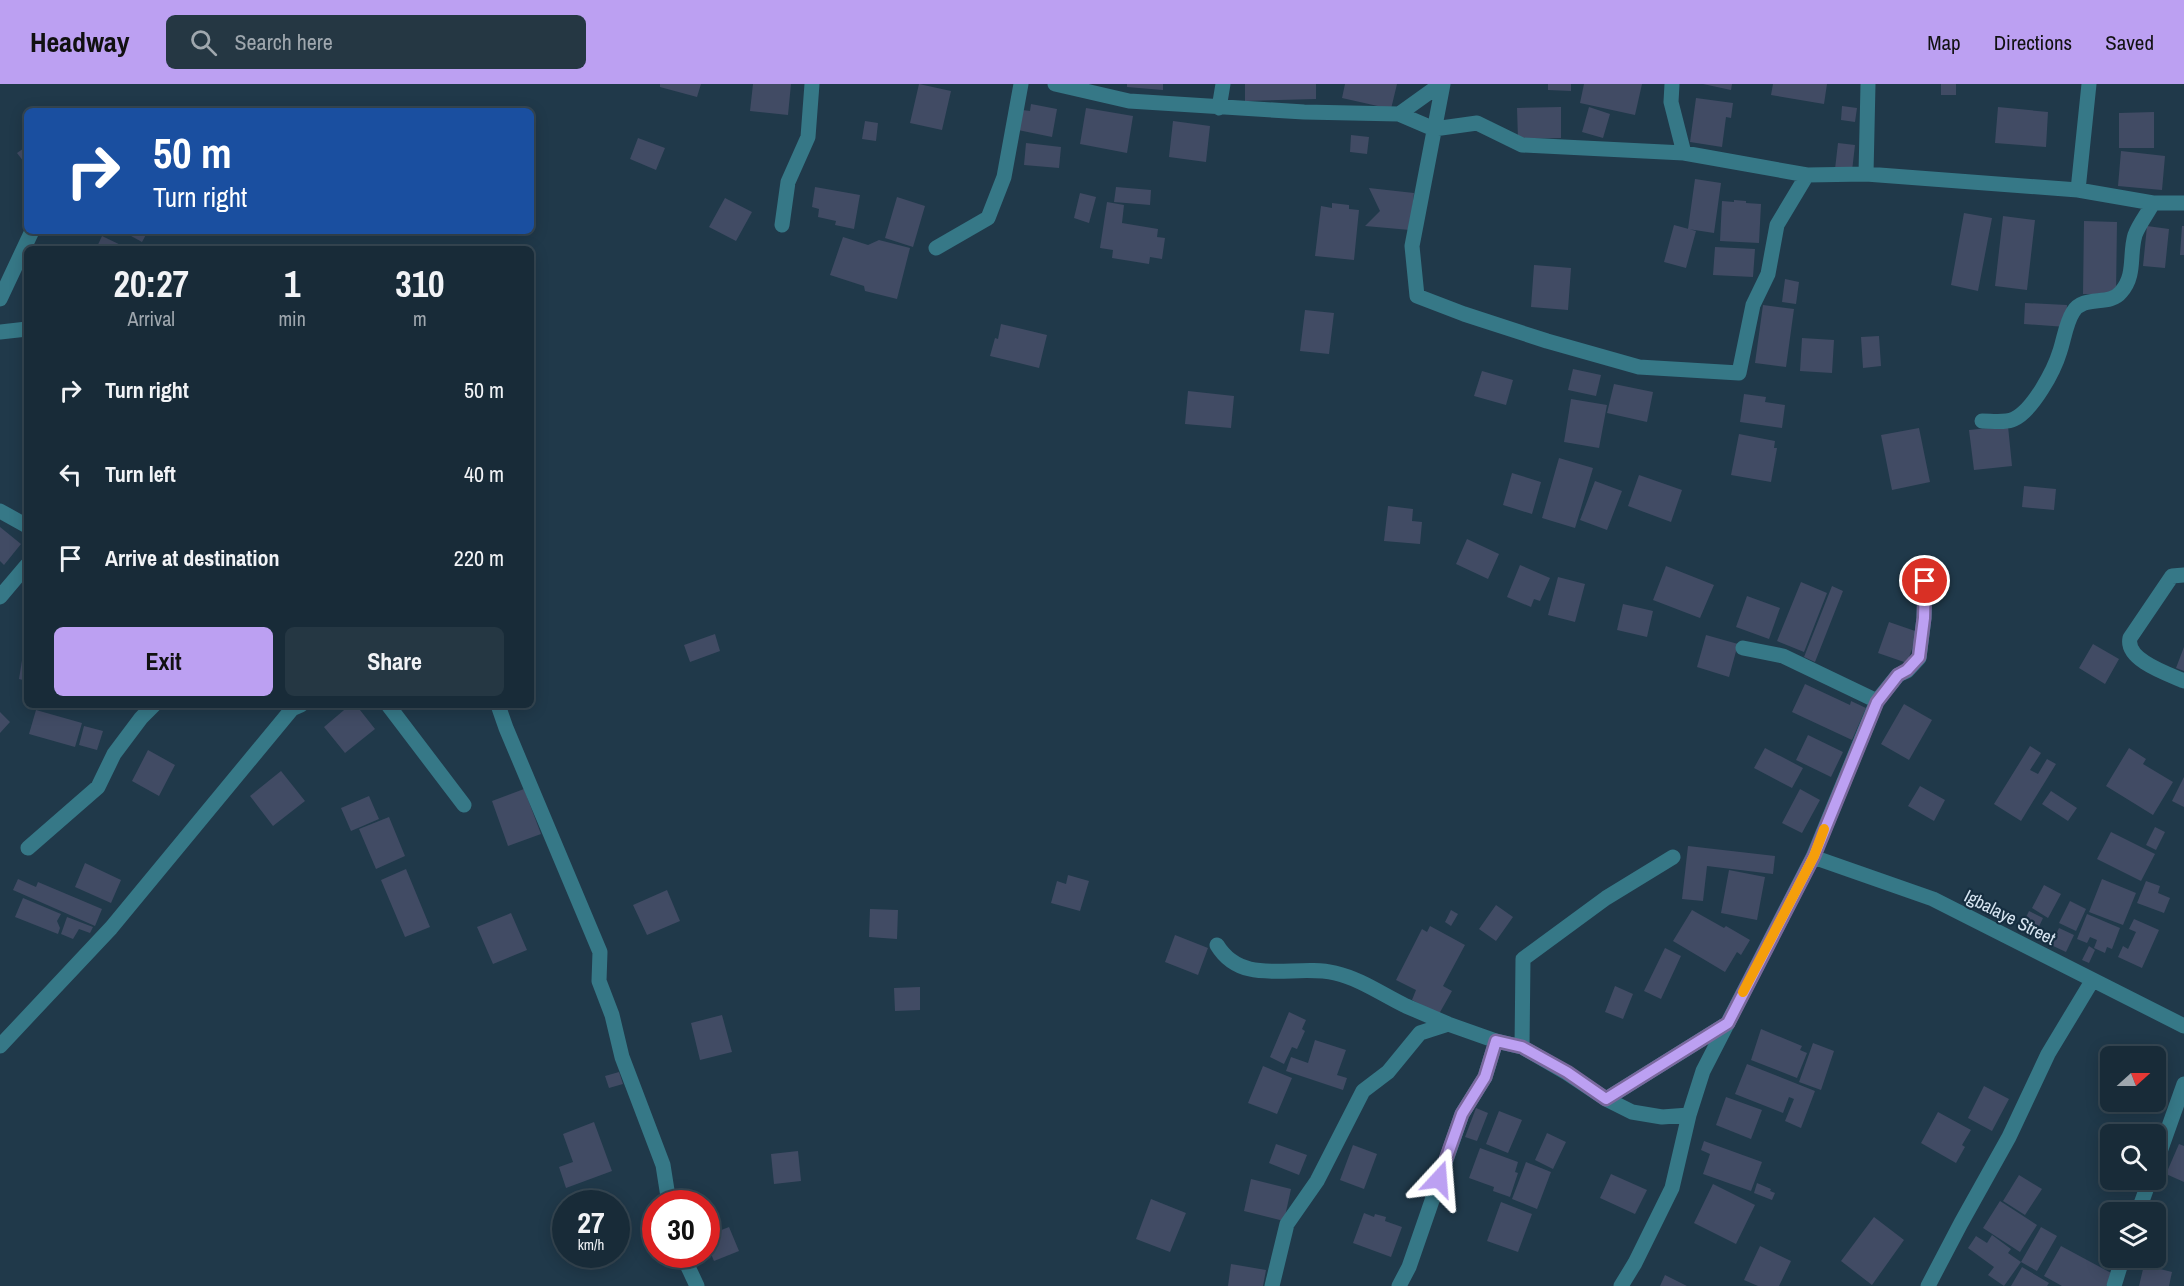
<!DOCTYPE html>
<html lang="en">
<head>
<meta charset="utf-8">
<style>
  body { margin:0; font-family:"Archivo Narrow",sans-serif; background:#253743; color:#f1f3f6; height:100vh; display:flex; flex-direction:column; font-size:22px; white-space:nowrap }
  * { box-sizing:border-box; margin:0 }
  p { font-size:20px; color:#9fa7ae }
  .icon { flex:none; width:33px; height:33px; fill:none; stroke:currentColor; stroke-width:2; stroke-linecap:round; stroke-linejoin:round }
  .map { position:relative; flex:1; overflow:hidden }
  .details { position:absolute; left:24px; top:162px; width:510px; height:462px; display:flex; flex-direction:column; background:#182b38; border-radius:9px; box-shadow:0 3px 15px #0003,0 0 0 2px #364753 }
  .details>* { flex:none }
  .guide { position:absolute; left:24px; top:24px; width:510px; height:126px; border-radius:9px; box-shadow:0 3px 15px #0003,0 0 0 2px #364753; background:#1a4fa0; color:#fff; overflow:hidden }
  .needle { width:39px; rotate:69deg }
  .fabs { position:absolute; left:2100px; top:962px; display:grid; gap:12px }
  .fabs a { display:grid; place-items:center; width:66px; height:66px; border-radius:9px; background:#182b38; box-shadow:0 3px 15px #0003,0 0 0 2px #364753; font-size:30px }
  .speed { position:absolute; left:552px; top:1106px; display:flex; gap:12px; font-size:30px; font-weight:700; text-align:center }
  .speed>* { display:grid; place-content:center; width:78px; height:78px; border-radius:50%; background:#182b38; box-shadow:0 3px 15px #0003,0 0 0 2px #364753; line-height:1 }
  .speed small { font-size:15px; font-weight:400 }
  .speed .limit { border:9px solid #d22; background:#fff; color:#111 }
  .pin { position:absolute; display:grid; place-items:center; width:51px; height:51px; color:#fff; margin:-26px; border:3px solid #fff; border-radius:50%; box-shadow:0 2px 6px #0007 }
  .me { position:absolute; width:66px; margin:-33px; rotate:19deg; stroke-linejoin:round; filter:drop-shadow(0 0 4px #0008) }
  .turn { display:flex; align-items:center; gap:21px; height:126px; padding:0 30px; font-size:27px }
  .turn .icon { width:78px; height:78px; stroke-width:2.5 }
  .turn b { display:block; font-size:42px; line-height:51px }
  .eta { display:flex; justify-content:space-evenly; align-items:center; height:102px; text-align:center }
  .eta b { font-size:36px; font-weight:700; line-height:42px }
  .primary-button { display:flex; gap:12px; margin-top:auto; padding:12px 30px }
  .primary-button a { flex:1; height:69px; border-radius:9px; background:#bca0f2; color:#111; font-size:24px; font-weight:700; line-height:69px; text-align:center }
  .primary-button a+a { background:#253743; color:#f1f3f6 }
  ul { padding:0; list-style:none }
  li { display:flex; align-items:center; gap:18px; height:84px; padding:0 30px }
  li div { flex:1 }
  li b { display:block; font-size:22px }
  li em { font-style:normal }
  header { display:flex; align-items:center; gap:36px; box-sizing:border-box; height:84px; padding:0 30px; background:#bca0f2; color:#111 }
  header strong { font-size:28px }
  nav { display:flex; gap:33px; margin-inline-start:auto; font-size:21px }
  .search { width:420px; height:54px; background:#253743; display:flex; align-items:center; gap:15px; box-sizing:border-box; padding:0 21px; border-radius:9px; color:#9fa7ae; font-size:22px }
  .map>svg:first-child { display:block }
</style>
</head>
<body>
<header>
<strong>Headway</strong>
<div class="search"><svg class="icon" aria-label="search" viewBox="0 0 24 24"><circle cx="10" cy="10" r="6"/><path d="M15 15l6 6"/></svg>Search here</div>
<nav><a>Map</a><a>Directions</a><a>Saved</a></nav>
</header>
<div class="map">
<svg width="2184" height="1202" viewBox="0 0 2184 1202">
  <rect width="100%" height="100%" fill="#20394a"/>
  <!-- building -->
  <path fill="#414b64" d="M660,0H701L697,13L660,3Z
    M753,0H791L788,31L750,27Z
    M919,0L951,7L942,46L910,39Z
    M1127,0H1163V6L1127,3Z
    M1245,0H1316V15L1245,17Z
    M1345,0H1397L1391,25L1342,14Z
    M1548,0H1571V7L1548,6Z
    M1584,0H1642L1635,31L1580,19Z
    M1703,0H1732L1731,6Z
    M1773,0H1827L1824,20L1771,11Z
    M1941,0H1956V11H1941Z
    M1696,14L1733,19L1731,34L1726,33L1722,63L1690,58Z
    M1031,20L1057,25L1052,53L1018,46L1022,26L1030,27Z
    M1842,22L1857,24L1855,38L1841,36Z
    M1561,23V54L1518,55L1517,24Z
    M1589,23L1610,30L1603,54L1582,48Z
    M1998,23L2048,28L2046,63L1995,59Z
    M1086,24L1133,32L1127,69L1080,60Z
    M2154,28V64H2119V29Z
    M865,37L878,39L876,57L862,55Z
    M1173,37L1210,42L1206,78L1169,73Z
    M1351,51L1369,53L1367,70L1350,68Z
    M638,54L665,64L656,86L630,75Z
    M1026,59L1061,63L1059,84L1024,81Z
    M1838,59L1855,61L1852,87L1835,85Z
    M27,62V82L17,69Z
    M2121,67L2165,72L2162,106L2118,102Z
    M1695,95L1721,99L1714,149L1688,145Z
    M815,103L860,111L854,145L835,141L836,137L818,133L819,125L812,123Z
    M1116,103L1151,106L1150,121L1114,118Z
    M1369,104L1414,109L1410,146L1365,142L1380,127Z
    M1080,109L1096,113L1089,139L1074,134Z
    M897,113L925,122L913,163L885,154Z
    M725,114L752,128L736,157L709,143Z
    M1734,116L1746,117V119L1761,120L1759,159L1720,157L1722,117L1734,118Z
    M1107,118L1124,121L1122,139L1158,145L1157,153L1165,154L1162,175L1150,173L1149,180L1112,174L1113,166L1100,164Z
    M1332,119L1349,121V125L1359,126L1354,176L1315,172L1321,122L1332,124Z
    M1964,129L1992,134L1978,207L1951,201Z
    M2003,132L2035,136L2027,206L1995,202Z
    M2084,137L2117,138L2116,210H2083Z
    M1674,141L1696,147L1686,184L1664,178Z
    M2147,142L2169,145L2165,184L2143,182Z
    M2182,142H2184V171H2180Z
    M122,147H148L142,158Z
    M102,152L129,165H96Z
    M843,153L868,161L879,156L910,164L897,215L865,207L864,202L830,191Z
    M1715,163L1755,165L1753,193L1713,191Z
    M1534,181L1571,184L1568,226L1531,223Z
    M1785,195L1799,198L1796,220L1782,218Z
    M2025,219L2067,221L2066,243L2024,240Z
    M1763,221L1794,225L1786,283L1755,279Z
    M1305,226L1334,229L1329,270L1300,267Z
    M1001,240L1047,251L1039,284L990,272L995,254L998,255Z
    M1879,252L1881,282L1863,284L1861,253Z
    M1802,254L1834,256L1832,289L1800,287Z
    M1573,285L1601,291L1596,312L1568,306Z
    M1482,287L1513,296L1506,321L1474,312Z
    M1614,300L1653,308L1647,338L1607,329Z
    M1188,307L1234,312L1231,344L1185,340Z
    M1744,310L1766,313L1765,318L1785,321L1782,344L1740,338Z
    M1571,315L1607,321L1599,364L1564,358Z
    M2008,342L2012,382L1974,386L1969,346Z
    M1919,344L1930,398L1892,406L1881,351Z
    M1739,350L1775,357L1774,364H1777L1771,398L1731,391Z
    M1559,374L1593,384L1575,444L1542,434Z
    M1512,389L1541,398L1532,430L1503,421Z
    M1639,391L1682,406L1671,438L1628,422Z
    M1595,397L1622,407L1607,446L1580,436Z
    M2024,402L2056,405L2054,426L2022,423Z
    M1388,422L1413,425L1412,437L1422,438L1420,460L1384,457Z
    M0,443L21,460L4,481L0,477Z
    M1467,455L1499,470L1488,495L1456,480Z
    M1520,481L1550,494L1540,517L1534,515L1531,523L1507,513Z
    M1666,482L1714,501L1700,534L1653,516Z
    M1558,493L1585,500L1575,538L1548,531Z
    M1801,498L1827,509L1804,568L1777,557Z
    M1832,502L1843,507L1815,578L1804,573Z
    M1747,512L1780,524L1769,555L1736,543Z
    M1623,520L1653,527L1647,553L1617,546Z
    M1889,538L1918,548L1907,579L1878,569Z
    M715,550L720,567L690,578L684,561Z
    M1706,551L1738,560L1729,593L1697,583Z
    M2093,560L2119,575L2105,600L2079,584Z
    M2184,563V587L2176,584Z
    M24,564L27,565V597L19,595Z
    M1805,600L1850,621L1851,617L1866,624L1852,656L1792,628Z
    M1904,620L1932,636L1909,676L1881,660Z
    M350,621H356L375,645L345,669L324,643Z
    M36,626L82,639L75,663L29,650Z
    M0,628L10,638L0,649Z
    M84,642L103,647L97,666L79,661Z
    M1808,651L1843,668L1831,693L1796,676Z
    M2030,662L2041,669L2030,686L2038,690L2047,675L2056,680L2021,737L1994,720Z
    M1765,664L1803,684L1792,704L1754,684Z
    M2129,664L2146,675L2143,680L2173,698L2153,731L2106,702Z
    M148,666L175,681L159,712L132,697Z
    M281,687L305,717L273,742L250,712Z
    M2184,693V723L2172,717Z
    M1920,702L1945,716L1934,737L1908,722Z
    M524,705L541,750L508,762L492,717Z
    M1800,705L1820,716L1802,749L1782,739Z
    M2051,707L2077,724L2068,737L2042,720Z
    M369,712L379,735L351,747L341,724Z
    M389,733L405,772L376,785L359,745Z
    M2155,743L2165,748L2156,766L2146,761Z
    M2111,748L2155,770L2141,797L2097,775Z
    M1688,762L1775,772L1773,790L1707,782L1703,817L1682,815Z
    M85,779L121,796L111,819L75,803Z
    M406,785L430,843L405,853L381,796Z
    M1729,786L1765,793L1757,836L1721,829Z
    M1068,791L1089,797L1080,827L1051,819L1057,797L1066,800Z
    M18,795L36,803L38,798L102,825L95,842L13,806Z
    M2102,795L2136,809L2123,841L2089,828Z
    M2146,797L2160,802L2158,809L2170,814L2164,829L2137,819Z
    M2044,801L2061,810L2048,834L2032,824Z
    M667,806L680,837L647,851L633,821Z
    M23,814L61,830L57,837L60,844L58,850L15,833Z
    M2070,817L2086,825L2076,847L2059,839Z
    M1496,821L1513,833L1496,857L1479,845Z
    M870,825L898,826L897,855L869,853Z
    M1451,826L1458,830L1451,842L1445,838Z
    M1692,826L1724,844L1726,842L1750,856L1741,871L1737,868L1725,888L1673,857Z
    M2029,827L2043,834L2035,851L2021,844Z
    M511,829L527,866L493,880L477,843Z
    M2087,830L2120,844L2112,865L2107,863L2105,869L2094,864L2097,856L2090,853L2087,859L2077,855Z
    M67,833L93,843L90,849L79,845L73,855L61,850Z
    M2134,835L2159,846L2142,884L2118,873L2123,862L2128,865L2136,848L2129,845Z
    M1430,842L1465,861L1443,902L1452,907L1439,930L1412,916L1416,906L1396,896L1422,845L1427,848Z
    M2059,844L2074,851L2066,868L2051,861Z
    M1175,851L1208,864L1198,891L1165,878Z
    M2089,862L2095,866L2089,879L2082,876Z
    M1665,864L1681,872L1661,915L1644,907Z
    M1615,902L1633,910L1623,935L1605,928Z
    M920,903V926L895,927L894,904Z
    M1289,928L1306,936L1302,945L1305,947L1297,965L1292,963L1284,980L1270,973Z
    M722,931L732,968L700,976L691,939Z
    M1761,945L1802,962L1800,966L1807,969L1797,994L1751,976Z
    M1315,956L1346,966L1337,991L1347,994L1343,1006L1286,987L1291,973L1308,979Z
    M1813,959L1834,967L1821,1006L1799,998Z
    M1747,980L1815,1007L1801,1044L1785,1037L1794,1015L1789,1013L1783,1029L1735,1010Z
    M1263,982L1292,994L1277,1030L1248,1019Z
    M619,988L623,1000L609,1004L605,992Z
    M1984,1002L2009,1015L1992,1047L1968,1034Z
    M1726,1013L1762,1026L1751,1055L1716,1041Z
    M1476,1024L1488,1029L1477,1057L1465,1053Z
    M1499,1027L1522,1036L1508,1069L1486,1060Z
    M1938,1028L1971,1046L1962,1061L1965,1063L1956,1079L1921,1059Z
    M594,1038L612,1087L566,1104L559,1083L573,1078L563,1050Z
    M1547,1049L1566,1058L1553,1085L1535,1076Z
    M1704,1057L1762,1078L1751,1107L1703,1090L1710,1070L1701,1066Z
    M1276,1060L1307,1071L1299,1091L1269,1079Z
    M2179,1060L2184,1062V1098L2166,1090Z
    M1353,1061L1377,1070L1364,1105L1340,1096Z
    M1480,1064L1518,1078L1515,1088L1518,1089L1510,1113L1493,1107L1494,1103L1469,1094Z
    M798,1067L801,1097L774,1100L771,1070Z
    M1526,1078L1551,1088L1537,1125L1512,1115Z
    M1611,1090L1647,1106L1635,1130L1600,1114Z
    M2019,1091L2042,1105L2025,1131L2003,1117Z
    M1251,1095L1291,1105L1284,1137L1244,1127Z
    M1757,1099L1771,1105L1770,1107L1775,1109L1772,1116L1754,1109Z
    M1713,1100L1755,1121L1736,1160L1694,1139Z
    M1151,1115L1186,1129L1170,1168L1136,1155Z
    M2000,1117L2037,1141L2020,1168L1983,1144Z
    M1501,1118L1532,1130L1518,1168L1487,1157Z
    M1364,1129L1374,1133L1375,1130L1386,1133L1385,1137L1402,1143L1391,1173L1353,1159Z
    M1874,1133L1904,1156L1872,1201L1841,1177Z
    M729,1143L739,1167L714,1177L706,1158V1152Z
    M2041,1143L2057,1152L2037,1187L2021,1178Z
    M1992,1151L2011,1165L2008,1169L2021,1178L2004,1202L1988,1191L1994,1183L1968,1164L1976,1152L1987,1159Z
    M1760,1162L1791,1177L1779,1202H1758L1744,1196Z
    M2061,1162L2113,1190L2106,1202H2062L2044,1192Z
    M1231,1180L1266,1186L1263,1202H1228Z
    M2144,1181L2172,1188L2169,1202H2139Z
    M2022,1183L2049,1199L2047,1202H2011Z
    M1665,1191L1687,1202H1660Z"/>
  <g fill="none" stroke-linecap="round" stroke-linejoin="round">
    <!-- minor -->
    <path stroke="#367887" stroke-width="15" d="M1055,0L1129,17L1304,28L1399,30L1434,45L1477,39L1522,61L1684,69L1807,91L1866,90L2078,106L2153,119
      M1443,0L1412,162L1417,212L1464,230L1547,257L1639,283L1739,289L1753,221L1768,190L1777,141L1807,91
      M1672,0L1671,18L1684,69
      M1219,24L1223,0
      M1399,30L1441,0
      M1866,90L1868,0
      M2078,106L2089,0
      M782,141L788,98L808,53L812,0
      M936,164L988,134L1004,93L1021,0
      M0,215L32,147
      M0,248L27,245
      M1982,337C1992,337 2006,339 2014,335C2033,326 2054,287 2060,267C2064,255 2066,239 2073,228C2084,210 2109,223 2121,208C2136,191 2129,171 2135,151C2139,140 2148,129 2153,119H2184
      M0,427L27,442
      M2184,491L2172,492L2130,554C2125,576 2168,590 2184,597
      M0,513L27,481
      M1743,564L1783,572L1877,617
      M388,621L464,721
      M498,621L506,644L600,868L599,897L612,931L622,973L663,1081L669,1119
      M28,764L98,703L114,670L141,634L154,621
      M1813,773L1933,815L2184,942
      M1217,861C1243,904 1295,879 1335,889C1361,895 1383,911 1406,922C1420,928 1434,934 1448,940
      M0,962L111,844L292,625L301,621
      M1522,963L1523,875L1606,814L1673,773
      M1606,1015L1728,939
      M2156,1079L2184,1000
      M2138,1128L2150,1095
      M682,1170L697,1202
      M1272,1202L1287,1140L1317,1097L1363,1007L1388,988L1420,949L1448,940L1496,957L1522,963L1567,989L1606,1015L1632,1028L1662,1033L1689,1031
      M1399,1202L1409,1183L1462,1030L1485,993L1496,957
      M1621,1202L1635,1179L1672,1104L1689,1031L1703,987L1813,773L1877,617L1898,591L1907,587L1919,574L1924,534L1925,497
      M1928,1202L1961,1139L2009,1053L2048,970L2092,897
      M2114,1202L2123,1173"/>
  </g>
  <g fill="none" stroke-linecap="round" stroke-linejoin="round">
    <!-- route casing -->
    <g stroke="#7a689d" stroke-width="15">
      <path id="route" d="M1439,1095L1462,1030L1485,993L1496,957L1522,963L1567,988L1606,1015L1728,939L1814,772L1877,618L1898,591L1907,586L1919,573L1924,534L1925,497"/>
    </g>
    <!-- route -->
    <use href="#route" stroke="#bca0f2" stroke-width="10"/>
    <!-- slow -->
    <path stroke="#f59e0b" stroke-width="10" d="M1743,908L1814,772L1824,745"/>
  </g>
  <g text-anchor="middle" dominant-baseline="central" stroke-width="4.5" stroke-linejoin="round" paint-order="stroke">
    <!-- street labels -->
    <g font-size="18" fill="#d7e5f1" stroke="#162e40">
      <text transform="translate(2010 833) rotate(27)">Igbalaye Street</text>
    </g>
  </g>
</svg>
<div class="fabs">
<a><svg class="needle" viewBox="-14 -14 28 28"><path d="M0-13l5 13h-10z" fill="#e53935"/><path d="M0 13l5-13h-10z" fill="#9fa7ae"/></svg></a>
<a><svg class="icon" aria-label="search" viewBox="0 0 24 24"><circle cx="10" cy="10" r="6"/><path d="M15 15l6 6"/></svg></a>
<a><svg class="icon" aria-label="layers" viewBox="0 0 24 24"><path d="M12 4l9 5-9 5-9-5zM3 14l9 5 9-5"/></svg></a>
</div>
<div class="speed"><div>27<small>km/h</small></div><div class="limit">30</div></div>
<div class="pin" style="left:1925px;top:497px;background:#d93025"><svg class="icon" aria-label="arrive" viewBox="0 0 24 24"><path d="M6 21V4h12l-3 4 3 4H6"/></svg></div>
<svg class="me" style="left:1439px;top:1095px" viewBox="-20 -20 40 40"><path d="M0-17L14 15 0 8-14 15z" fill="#bca0f2" stroke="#fff" stroke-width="4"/></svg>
<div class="guide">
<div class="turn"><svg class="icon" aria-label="right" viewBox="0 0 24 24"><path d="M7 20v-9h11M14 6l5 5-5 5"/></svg><div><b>50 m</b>Turn right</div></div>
</div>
<section class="details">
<div class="eta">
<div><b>20:27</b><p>Arrival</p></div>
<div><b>1</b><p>min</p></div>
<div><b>310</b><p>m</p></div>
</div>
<ul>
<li><svg class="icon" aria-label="right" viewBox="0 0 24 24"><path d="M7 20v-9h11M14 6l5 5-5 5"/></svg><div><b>Turn right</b></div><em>50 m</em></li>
<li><svg class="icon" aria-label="left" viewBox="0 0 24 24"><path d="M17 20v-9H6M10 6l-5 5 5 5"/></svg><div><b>Turn left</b></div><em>40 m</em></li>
<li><svg class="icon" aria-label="arrive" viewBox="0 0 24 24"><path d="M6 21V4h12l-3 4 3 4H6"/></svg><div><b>Arrive at destination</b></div><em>220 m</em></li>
</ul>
<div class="primary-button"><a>Exit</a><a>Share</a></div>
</section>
</div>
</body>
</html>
